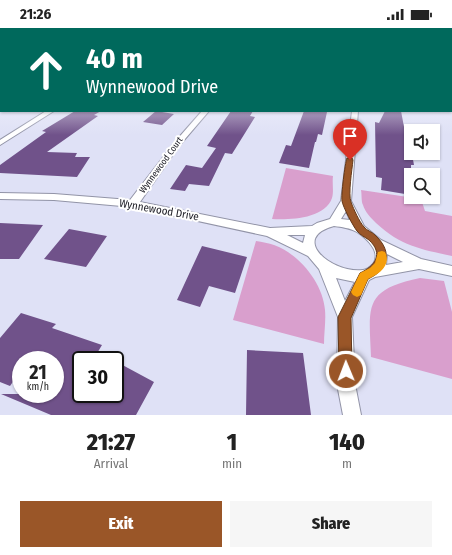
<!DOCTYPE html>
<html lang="en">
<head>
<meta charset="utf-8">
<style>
  body { margin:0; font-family:"Fira Sans Condensed",sans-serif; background:#f6f6f6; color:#222; height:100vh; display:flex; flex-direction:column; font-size:15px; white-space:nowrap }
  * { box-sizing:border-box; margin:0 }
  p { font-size:13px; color:#767676 }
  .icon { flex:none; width:22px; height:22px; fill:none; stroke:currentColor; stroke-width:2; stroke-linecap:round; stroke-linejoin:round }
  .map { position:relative; height:387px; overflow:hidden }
  .side { display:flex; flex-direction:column; background:#fff; flex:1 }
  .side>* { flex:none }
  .hud { position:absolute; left:0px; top:0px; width:452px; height:84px; box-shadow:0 1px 3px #0004; background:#00695c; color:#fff; overflow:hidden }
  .tools { position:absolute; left:404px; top:96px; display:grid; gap:8px }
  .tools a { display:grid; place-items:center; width:36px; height:36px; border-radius:0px; background:#fff; box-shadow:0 1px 3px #0004; font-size:20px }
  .speed { position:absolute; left:12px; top:323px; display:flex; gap:8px; font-size:20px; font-weight:700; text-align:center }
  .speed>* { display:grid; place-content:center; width:52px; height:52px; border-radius:50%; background:#fff; box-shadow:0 1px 3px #0004; line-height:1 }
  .speed small { font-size:10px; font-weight:400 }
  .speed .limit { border:2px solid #111; border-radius:6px; background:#fff; color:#111 }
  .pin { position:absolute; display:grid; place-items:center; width:34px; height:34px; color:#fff; margin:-41px -17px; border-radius:50% 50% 50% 0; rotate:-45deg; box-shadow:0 0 4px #0007 }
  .pin .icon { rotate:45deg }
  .me { position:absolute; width:44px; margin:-22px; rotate:359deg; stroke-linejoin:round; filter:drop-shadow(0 0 3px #0008) }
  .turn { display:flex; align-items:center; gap:14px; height:84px; padding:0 20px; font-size:18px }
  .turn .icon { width:52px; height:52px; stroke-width:2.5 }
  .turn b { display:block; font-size:28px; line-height:34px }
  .eta { display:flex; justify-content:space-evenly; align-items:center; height:68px; text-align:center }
  .eta b { font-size:24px; font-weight:800; line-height:28px }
  .button { display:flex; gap:8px; margin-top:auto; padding:8px 20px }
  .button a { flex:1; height:46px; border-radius:0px; background:#9a5628; color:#fff; font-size:16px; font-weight:800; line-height:46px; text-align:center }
  .button a+a { background:#f6f6f6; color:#222 }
  .status { display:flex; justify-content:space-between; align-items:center; height:28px; padding:0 20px; background:#fff; direction:ltr }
  .status svg { height:11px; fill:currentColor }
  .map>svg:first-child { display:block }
</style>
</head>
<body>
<div class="status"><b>21:26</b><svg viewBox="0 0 49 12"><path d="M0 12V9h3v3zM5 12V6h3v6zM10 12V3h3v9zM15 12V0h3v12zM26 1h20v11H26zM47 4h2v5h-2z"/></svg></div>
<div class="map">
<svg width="452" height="387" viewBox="0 0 452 387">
  <rect width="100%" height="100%" fill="#dfe1f6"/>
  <!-- forest -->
  <path fill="#d99fcd" d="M286,140L333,148C332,155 334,164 332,170C325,191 289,192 272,191Z
    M361,162L421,171L425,183L452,188V228C420,221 401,218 376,195C371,190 365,184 363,177C361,173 362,167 361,162Z
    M256,213C262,214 269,215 274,217C299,226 323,255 325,282C326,293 324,305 324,316L233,292Z
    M420,250L444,253L452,284V351L371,329C369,278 363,262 420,250Z"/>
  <!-- building -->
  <path fill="#70528a" d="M75,83H101L94,87L98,88L47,124L77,125L75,129H90L77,149L0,145V137L46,104L42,103Z
    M156,83L174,86L162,97L143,94Z
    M231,83H253L250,88L255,89L232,126L225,125L209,158L189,156L185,163L170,161L186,137L202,140L216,120L207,118Z
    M304,83L327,84L322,107L318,106L316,114H315L309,140L279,135L286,117L291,118Z
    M385,83H401L408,120L411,121L414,137H411V167L381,162L382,150L376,149L375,94L379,95Z
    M0,195L43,197L19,231H0Z
    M69,201L107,208L86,239L44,231Z
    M202,218L247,229L235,265L209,258L200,279L177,272Z
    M21,285L56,296L52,300L102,317L93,332H81V352L72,366H115V333L154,354L136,387H51L1,366H55V332H21V342L10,358L0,354V310Z
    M247,322L303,325L311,387H246Z"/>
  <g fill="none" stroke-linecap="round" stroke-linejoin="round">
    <!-- street casing -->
    <g stroke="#9294a7" stroke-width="2">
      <path id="street" d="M451,56L452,57V61L451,60Z
        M0,74H1V78H0Z
        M46,83H54L0,117V112Z
        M202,83H209L179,118L140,174L270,200L312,198L317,195L330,191L341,173L352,83H358L351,173L364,198L381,212L421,231L452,238V248L419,241L375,249L369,252L352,289L355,356L361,387H343L337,356L338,289L319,241L308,228L267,208L133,179L54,172L0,171V165L54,166L130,172L174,115ZM346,183L350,192L341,191ZM334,198C342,199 350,200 357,204C366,210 382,224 373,236C370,239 367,242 363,242C332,246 289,210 334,198ZM287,207H305L303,215ZM387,226L403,234L386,237ZM336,250L355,254L345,273Z"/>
    </g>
    <!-- street -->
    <use href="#street" fill="#fff" fill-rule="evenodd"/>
  </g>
  <!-- sky -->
  <linearGradient id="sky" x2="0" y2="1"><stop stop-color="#6cacd9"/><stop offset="0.5" stop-color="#f1f2fb"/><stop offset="1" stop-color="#f1f2fb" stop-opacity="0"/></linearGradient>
  <rect width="452" height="107" fill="url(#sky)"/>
  <!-- route -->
  <path fill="#9a5628" stroke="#64381a" d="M347,130H352L353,132C352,142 348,166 351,174C354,182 359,193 364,199C367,203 373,204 376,208C393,224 388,242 368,251L351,290L352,343L350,348L346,350L341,348L339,343L338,289L360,245C375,238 384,226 369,212C365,209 360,207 357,203C353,198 343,179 342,173C341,168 345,135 347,130Z"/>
  <!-- slow -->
  <path fill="#f59e0b" d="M382,223L385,224C392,237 378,247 368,251L361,267L357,269L353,267L351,264L360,245L370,240L375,235L378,224Z"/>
  <g text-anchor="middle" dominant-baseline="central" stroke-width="4" stroke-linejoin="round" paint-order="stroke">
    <!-- far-street labels -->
    <g font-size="9" fill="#212129" stroke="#fff">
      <text transform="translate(161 137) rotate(-54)">Wynnewood Court</text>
    </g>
    <!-- street labels -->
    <g font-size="11" fill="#212129" stroke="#fff">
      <text transform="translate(159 182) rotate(10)">Wynnewood Drive</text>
    </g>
  </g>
</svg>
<div class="tools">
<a><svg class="icon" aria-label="sound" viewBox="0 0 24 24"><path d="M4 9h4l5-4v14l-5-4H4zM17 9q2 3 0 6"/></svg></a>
<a><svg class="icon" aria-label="search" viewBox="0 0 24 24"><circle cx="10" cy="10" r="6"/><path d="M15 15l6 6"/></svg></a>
</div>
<div class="speed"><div>21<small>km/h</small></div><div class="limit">30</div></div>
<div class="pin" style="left:350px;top:132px;background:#d93025"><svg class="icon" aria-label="arrive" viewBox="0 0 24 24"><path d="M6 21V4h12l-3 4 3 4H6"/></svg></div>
<svg class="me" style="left:346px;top:343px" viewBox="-20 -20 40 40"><circle r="17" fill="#9a5628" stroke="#fff" stroke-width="3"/><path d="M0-11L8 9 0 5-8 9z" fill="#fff"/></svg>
<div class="hud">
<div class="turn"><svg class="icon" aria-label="ahead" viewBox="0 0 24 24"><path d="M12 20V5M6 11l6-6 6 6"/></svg><div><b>40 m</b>Wynnewood Drive</div></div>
</div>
</div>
<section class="side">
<div class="eta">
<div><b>21:27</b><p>Arrival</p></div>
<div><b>1</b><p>min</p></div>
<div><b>140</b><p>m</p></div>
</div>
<div class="button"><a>Exit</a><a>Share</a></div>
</section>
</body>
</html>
